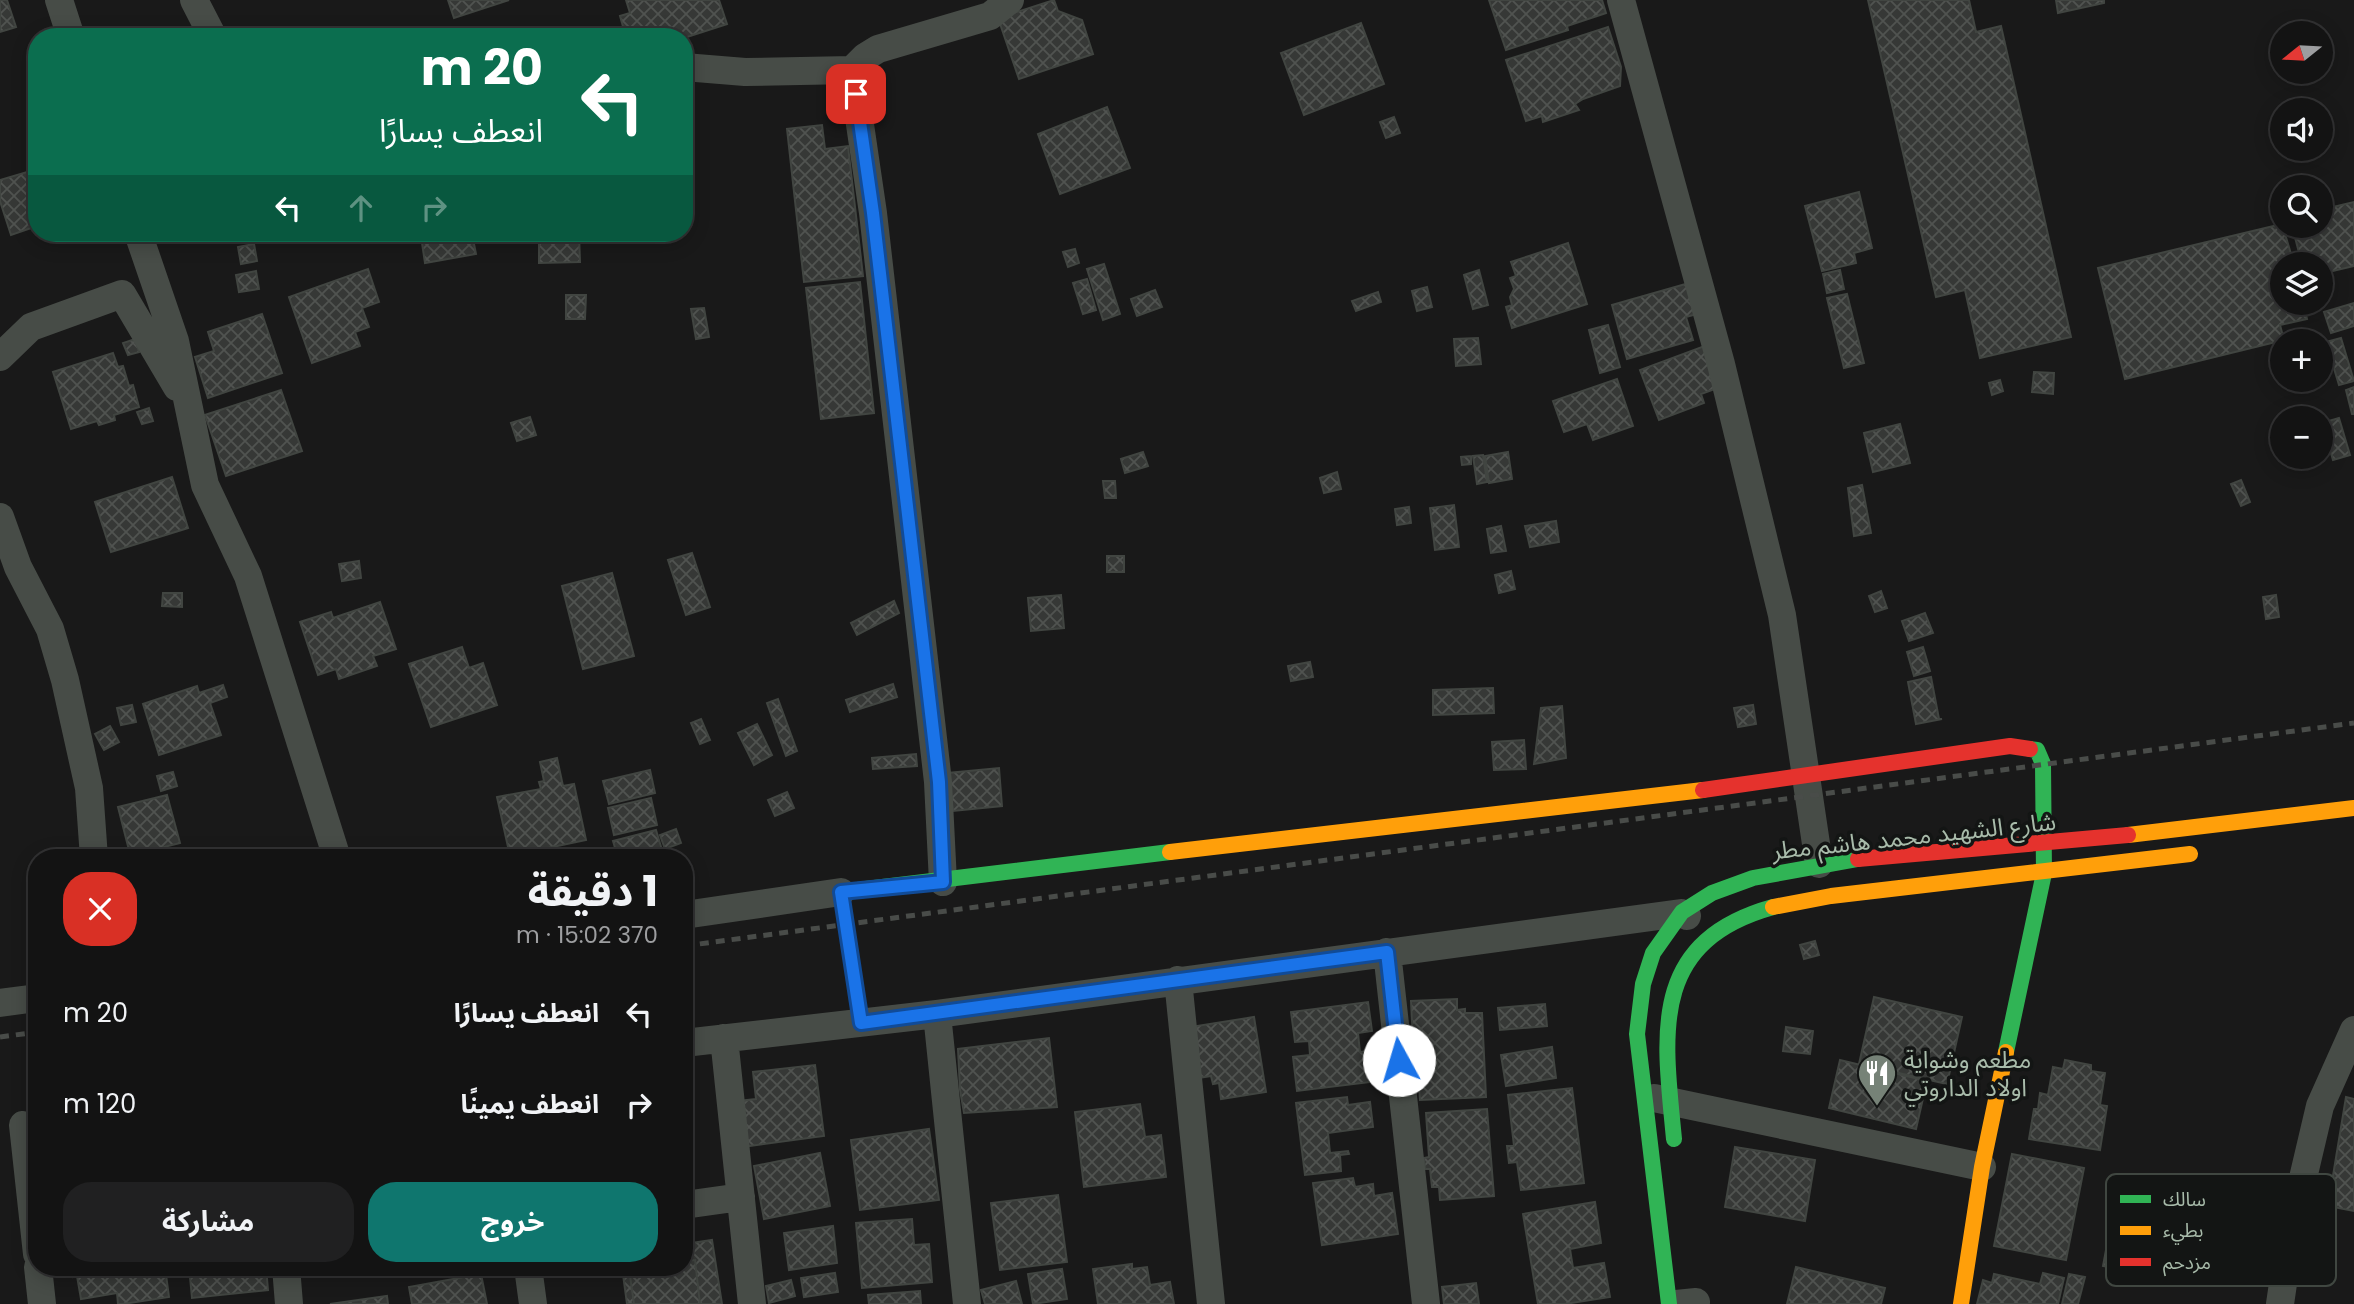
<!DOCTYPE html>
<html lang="ar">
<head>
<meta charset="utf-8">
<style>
  body { margin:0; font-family:Poppins,"Noto Sans Arabic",sans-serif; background:#202021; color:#f1f3f6; direction:rtl; height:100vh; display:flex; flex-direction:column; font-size:26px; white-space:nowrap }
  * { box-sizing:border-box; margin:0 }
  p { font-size:23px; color:#9d9ea0 }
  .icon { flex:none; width:38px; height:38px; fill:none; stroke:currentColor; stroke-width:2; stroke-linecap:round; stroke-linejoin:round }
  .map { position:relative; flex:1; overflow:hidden; direction:ltr }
  .drawer { position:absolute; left:28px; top:849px; width:665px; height:427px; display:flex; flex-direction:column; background:#131313; border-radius:28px; box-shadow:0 4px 18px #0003,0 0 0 2px #323233; direction:rtl }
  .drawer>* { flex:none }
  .hud { position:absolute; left:28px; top:28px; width:665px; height:214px; border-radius:28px; box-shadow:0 4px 18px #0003,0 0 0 2px #323233; direction:rtl; background:#0b6e4f; color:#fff; overflow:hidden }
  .needle { width:46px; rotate:252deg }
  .controls { position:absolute; left:2270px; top:21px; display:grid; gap:14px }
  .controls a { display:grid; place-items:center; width:63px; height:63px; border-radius:50%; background:#131313; box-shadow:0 4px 18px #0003,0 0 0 2px #323233; font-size:35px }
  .pin { position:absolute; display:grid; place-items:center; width:60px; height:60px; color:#fff; margin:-30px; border-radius:14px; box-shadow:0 4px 10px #0006 }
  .me { position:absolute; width:77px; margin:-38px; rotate:354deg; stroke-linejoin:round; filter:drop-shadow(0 0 5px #0008) }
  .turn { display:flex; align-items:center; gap:24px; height:147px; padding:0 35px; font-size:32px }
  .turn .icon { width:91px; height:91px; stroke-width:2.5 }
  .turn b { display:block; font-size:49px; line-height:60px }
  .lanes { display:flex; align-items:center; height:66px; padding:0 35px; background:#0003; justify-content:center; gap:35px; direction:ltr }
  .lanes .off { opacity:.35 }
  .round { display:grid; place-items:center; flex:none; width:74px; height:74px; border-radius:28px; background:#202021 }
  .overview { display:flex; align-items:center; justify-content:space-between; height:119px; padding:0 35px }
  h1 { font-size:42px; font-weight:700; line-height:52px }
  .action { display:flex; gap:14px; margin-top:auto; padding:14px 35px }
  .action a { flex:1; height:80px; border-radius:28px; background:#0f766e; color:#fff; font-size:28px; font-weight:700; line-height:80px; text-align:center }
  .action a+a { background:#202021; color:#f1f3f6 }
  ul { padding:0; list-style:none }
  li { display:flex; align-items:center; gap:21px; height:91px; padding:0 35px }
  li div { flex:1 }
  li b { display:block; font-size:26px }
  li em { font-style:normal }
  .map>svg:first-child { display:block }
</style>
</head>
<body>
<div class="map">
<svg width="2354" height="1304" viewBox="0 0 2354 1304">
  <defs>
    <pattern id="building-cross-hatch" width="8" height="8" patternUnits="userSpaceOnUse" patternTransform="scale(1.75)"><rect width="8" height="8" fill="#363836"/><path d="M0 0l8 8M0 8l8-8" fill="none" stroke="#505350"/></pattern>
  </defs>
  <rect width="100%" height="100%" fill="#191919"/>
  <!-- building -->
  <path fill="url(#building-cross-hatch)" stroke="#414541" stroke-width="2" d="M0,0H7L16,27L0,32Z
    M448,0H509L454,18Z
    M626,0H719L727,24L684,38L626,37L620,16L630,13Z
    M1054,0L1058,11L1082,20L1093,54L1019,79L998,18Z
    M1489,0H1602L1606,13L1567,26L1568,30L1506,50Z
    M1868,0H1969L1976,32L2001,26L2071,337L1980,358L1965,290L1936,297Z
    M2056,0H2104V3L2058,13Z
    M1361,23L1384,84L1304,115L1281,53Z
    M1608,27L1621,67L1620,86L1583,99L1575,104L1579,110L1543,122L1542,116L1526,121L1506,60Z
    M1107,107L1130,168L1060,194L1038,134Z
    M1394,117L1400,133L1386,138L1380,122Z
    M822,125L825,149L848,146L863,276L804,282L787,129Z
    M37,169V226L11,235L0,201V180Z
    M1859,192L1872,248L1854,253L1856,263L1822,271L1805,206Z
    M2354,202V266L2320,274V264H2302L2292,226H2320V210Z
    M2282,224L2294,264H2282V303H2303L2307,319L2280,325L2284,340L2125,379L2098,268Z
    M539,233H579L580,262L539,263Z
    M472,234L476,254L425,263L422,243Z
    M1568,243L1587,304L1512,328L1506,307L1512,305L1510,297L1514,289L1510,278L1516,276L1511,262Z
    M254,244L257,261L241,264L238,247Z
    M1075,249L1079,263L1068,267L1063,252Z
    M1104,264L1120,314L1103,320L1087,269Z
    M368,269L379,302L362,308L369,327L355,332L360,346L312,363L289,297Z
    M1479,270L1488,305L1473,309L1464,275Z
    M1840,270L1844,289L1827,293L1823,274Z
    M256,271L259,289L239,292L236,275Z
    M1087,279L1096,310L1083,314L1073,283Z
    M1696,281L1704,312L1686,317L1693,340L1627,359L1612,305Z
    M860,282L874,413L821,419L806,288Z
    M1427,287L1432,307L1417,311L1412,291Z
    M1155,290L1162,307L1137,316L1131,299Z
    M1378,292L1381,302L1356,311L1352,301Z
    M1847,294L1864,363L1844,368L1827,298Z
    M566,295H586L585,319H566Z
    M2354,303V326L2331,333L2324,312Z
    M704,308L709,337L696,339L691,309Z
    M262,314L282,373L208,398L195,357L214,351L208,332Z
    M1608,325L1620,367L1600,373L1589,330Z
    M1478,338L1481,364L1456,366L1454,339Z
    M2341,338L2354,381L2339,385L2326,342Z
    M135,339L139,352L128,355L123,343Z
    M1710,344L1726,385L1701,394L1704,403L1659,420L1640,370Z
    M113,353L118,367L123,366L129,386L133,385L139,407L114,415L115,420L99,425L97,421L71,429L53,372Z
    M2034,372L2054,373L2053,394L2032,392Z
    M1617,379L1633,426L1593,440L1587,424L1564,432L1553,401Z
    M2000,380L2003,391L1992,395L1989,383Z
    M2354,387V414H2352L2346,390Z
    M281,390L302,451L226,476L205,415Z
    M149,408L153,421L142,424L137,412Z
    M530,417L536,435L517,441L511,423Z
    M2339,418L2350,455L2333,460L2322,423Z
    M1900,424L1910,463L1873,472L1864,433Z
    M1143,452L1148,466L1125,473L1121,459Z
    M1508,452L1512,479L1489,483L1485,456Z
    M1483,455L1487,482L1477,484L1473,456Z
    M1471,456V464L1462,465L1461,457Z
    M1337,472L1341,489L1324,493L1320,478Z
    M172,477L188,528L111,552L95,502Z
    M2241,480L2250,502L2241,506L2231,484Z
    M1103,481H1115L1116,498H1105Z
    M1862,485L1871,533L1854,536L1848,488Z
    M1454,505L1459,547L1435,550L1430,508Z
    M1409,507L1411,523L1397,525L1395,509Z
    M1556,521L1559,542L1530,547L1525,526Z
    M1501,526L1506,551L1491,553L1487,529Z
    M692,553L710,607L686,615L668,560Z
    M1107,556H1124V572H1107Z
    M359,561L361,578L342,581L339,564Z
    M1511,571L1515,589L1499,593L1495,575Z
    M612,573L634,656L583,669L562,586Z
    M1881,591L1887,608L1875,612L1869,596Z
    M163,593H182V607L162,606Z
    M1061,595L1064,628L1031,631L1028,598Z
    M2276,595L2279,617L2266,619L2263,597Z
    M894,601L899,613L857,635L851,623Z
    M380,602L396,649L373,656L377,666L339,679L336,669L318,675L300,622L331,612L333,618Z
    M1925,613L1933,633L1909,641L1902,621Z
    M462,647L469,668L483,663L497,705L431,727L409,664Z
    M1923,647L1930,671L1914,676L1907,652Z
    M1310,662L1313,677L1291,681L1288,666Z
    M1931,677L1939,719H1942L1916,724L1908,682Z
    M893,684L897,697L850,712L846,700Z
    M223,685L227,697L210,703L221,735L159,755L143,704L197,686L199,693Z
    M1493,688L1494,713L1433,715V690Z
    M778,699L797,751L786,756L767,703Z
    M132,705L136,722L121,725L117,708Z
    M1753,705L1756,724L1738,727L1734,708Z
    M1562,706L1566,758L1534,764L1541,708Z
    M701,719L710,740L700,744L691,723Z
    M757,724L772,755L754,765L738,733Z
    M110,726L119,742L104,750L95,734Z
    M1524,740L1526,769L1494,770L1492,742Z
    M916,754L917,766L873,769L872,758Z
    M557,758L563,786L574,784L586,840L510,856L497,797L541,789L539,782L544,781L540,762Z
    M999,768L1002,806L953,811L948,773Z
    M650,770L655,793L609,804L603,781Z
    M173,772L177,786L161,791L157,776Z
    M787,792L794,808L775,816L768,800Z
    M167,795L180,843L164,847L165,853L151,858H131L118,807Z
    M651,798L657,825L614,835L608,808Z
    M676,829L681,843L665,849L660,835Z
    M656,830L662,850L633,858H618L613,841Z
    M1815,941L1819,955L1804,959L1800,945Z
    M1874,997L1962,1017L1947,1084L1859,1064Z
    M1457,999V1010L1465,1009V1013H1482L1486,1097L1420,1100L1418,1069H1437V1062L1414,1063L1411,1001Z
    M1368,1002L1372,1031L1358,1033L1360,1052L1368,1051L1371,1082L1297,1091L1293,1057L1310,1055L1309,1041L1295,1042L1291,1012Z
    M1545,1004L1547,1026L1500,1030L1498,1008Z
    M1254,1017L1266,1092L1221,1099L1219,1083L1213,1084L1211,1076L1192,1079L1184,1028Z
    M1786,1027L1813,1031L1810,1054L1783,1051Z
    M1049,1038L1057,1107L964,1113L960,1090L958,1049Z
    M1552,1047L1556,1078L1506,1086L1501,1055Z
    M1840,1060L1927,1081L1916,1129L1829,1108Z
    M2065,1060L2091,1065V1071L2105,1073L2100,1105L2107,1106L2100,1150L2029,1139L2034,1109H2038L2040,1093L2048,1095L2053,1067L2063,1069Z
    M815,1065L824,1136L742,1147L739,1101L756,1099L753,1072Z
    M1572,1088L1584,1183L1521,1190L1517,1162L1509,1163L1507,1146H1514L1508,1095Z
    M1347,1097L1348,1105L1370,1102L1373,1127L1328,1133L1330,1153L1348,1151L1349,1154L1340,1155L1341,1171L1305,1175L1296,1103Z
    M2346,1097L2354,1099V1211L2328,1206Z
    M1140,1104L1145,1137L1161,1135L1166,1177L1084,1187L1075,1112Z
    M1487,1109L1494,1196L1440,1200L1439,1187H1432L1430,1169H1425L1424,1158L1429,1157L1426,1113Z
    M929,1129L939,1200L860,1210L851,1140Z
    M1735,1147L1815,1160L1805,1221L1725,1207Z
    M820,1153L830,1206L764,1219L754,1166Z
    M2012,1154L2084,1168L2066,1260L1994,1246Z
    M2128,1175L2190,1187L2173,1273L2125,1263L2124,1270L2103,1266L2109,1234L2116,1236Z
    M1353,1178L1355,1187L1373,1184L1374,1196L1392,1193L1398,1234L1322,1245L1313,1183Z
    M1058,1195L1067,1262L1000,1270L991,1203Z
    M1595,1202L1601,1243L1570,1249L1573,1268L1604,1263L1610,1297L1565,1304H1538L1523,1214Z
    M912,1219L914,1245L929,1244L932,1282L862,1288L856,1223Z
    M833,1226L837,1263L789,1270L784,1233Z
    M712,1240L722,1304H700L695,1260L684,1261V1244Z
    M695,1260L700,1304H634L629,1269L684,1267V1261Z
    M1132,1264V1269L1147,1267L1150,1285L1170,1282L1174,1304H1098L1093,1269Z
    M72,1267H165L169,1297L123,1304H118L117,1293L81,1299L77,1276L73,1277Z
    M189,1267H266L268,1290L192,1298Z
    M622,1267H644L629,1269L634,1304H627Z
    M1796,1267L1885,1288L1881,1304H1787Z
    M1062,1269L1067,1299L1033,1304L1028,1274Z
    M835,1273L838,1292L804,1297L801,1278Z
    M2043,1273L2064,1278L2058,1304H1977L1983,1280L1992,1283L1994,1274L2040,1284Z
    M481,1274L487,1304H412L409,1287Z
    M2069,1274L2085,1277L2078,1304H2062Z
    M791,1280L795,1296L769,1303L766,1286Z
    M1016,1281L1022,1304H985L981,1290Z
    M1476,1283L1479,1304H1444L1442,1287Z
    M920,1291L921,1304H869L868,1295Z
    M387,1296L388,1304H330Z"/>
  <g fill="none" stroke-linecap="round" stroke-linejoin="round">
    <!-- street -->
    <path stroke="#474c47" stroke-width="28" d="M59,0L71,37
      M194,0L213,37
      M1621,0L1721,364L1782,615L1819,864
      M684,67L745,72L852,70L865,57L878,49L990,16L1010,0
      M852,70L873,213L938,782L943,882
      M138,233L175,341L205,485L248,576L337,858
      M0,357L31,327L122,294L177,387
      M0,517L18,567L50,629L65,680L89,788L94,858
      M684,915L841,892
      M1387,952L1426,1304
      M1178,980L1211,1304
      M0,1003L37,998
      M937,1014L967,1304
      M724,1038L752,1304
      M684,1043L937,1014L1681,913L1687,916
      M1654,1098L1982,1167
      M23,1125L37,1254
      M684,1205L741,1197
      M38,1267L42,1304
      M286,1267L289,1304
      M528,1267L533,1304
      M1676,1304L1696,1302
      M2280,1304L2291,1229L2320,1106L2354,1030"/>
    <!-- fast -->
    <path stroke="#30b455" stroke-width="16" d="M861,1023L841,892L1170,852
      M2006,1052L2044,873L2043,764L2037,750L2030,749
      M1674,1139C1664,1034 1648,942 1773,907
      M1669,1304L1637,1034L1643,984L1653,953L1682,912L1712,893L1753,878L1858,859"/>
    <!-- slow -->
    <path stroke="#ff9f0a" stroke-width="16" d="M2128,835L2354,808
      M1170,852L1703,790
      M1773,907L1831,896L2190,854
      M1961,1304L1982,1167L2006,1052"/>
    <!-- jam -->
    <path stroke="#e5322d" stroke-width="16" d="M1703,790L2010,746L2030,749
      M1858,859L2128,835"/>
    <!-- rail -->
    <path stroke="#494c49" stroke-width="5" stroke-dasharray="9 7" stroke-linecap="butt" d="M684,946L2354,723
      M0,1037L37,1032"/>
  </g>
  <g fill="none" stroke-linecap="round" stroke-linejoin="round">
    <!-- route casing -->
    <g stroke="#114b97" stroke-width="18">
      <path id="route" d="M856,94L873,213L939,782L943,882L841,892L861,1023L1387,952L1399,1060"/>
    </g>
    <!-- route -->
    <use href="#route" stroke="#1a73e8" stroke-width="12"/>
  </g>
  <!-- icons -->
  <defs>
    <g id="restaurant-pin" transform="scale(2.0125)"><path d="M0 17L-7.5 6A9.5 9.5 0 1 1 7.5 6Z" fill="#768277" stroke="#131514"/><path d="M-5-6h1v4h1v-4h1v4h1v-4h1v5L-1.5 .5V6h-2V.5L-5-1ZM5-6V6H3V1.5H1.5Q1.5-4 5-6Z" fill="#fff"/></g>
  </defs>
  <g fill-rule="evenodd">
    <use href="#restaurant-pin" x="1877" y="1073"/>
  </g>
  <g text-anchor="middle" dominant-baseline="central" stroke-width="7" stroke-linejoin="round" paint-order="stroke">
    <!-- street labels -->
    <g font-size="24" fill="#a8bbaa" stroke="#131514">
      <text transform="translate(1914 836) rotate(-6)">شارع الشهيد محمد هاشم مطر</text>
    </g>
    <!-- poi labels -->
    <g font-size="24" fill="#a8bbaa" stroke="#131514" text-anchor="start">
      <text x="1904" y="1059">مطعم وشواية<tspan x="1904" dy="28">اولاد الداروتي</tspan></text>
    </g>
  </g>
  <!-- legend -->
  <rect x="2106" y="1174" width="230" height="112" rx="10" fill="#131514" stroke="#404741" stroke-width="2"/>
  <rect x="2120" y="1195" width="31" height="8" fill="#30b455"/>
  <rect x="2120" y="1226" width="31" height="9" fill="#ff9f0a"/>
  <rect x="2120" y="1258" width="31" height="8" fill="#e5322d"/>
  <g font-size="19" fill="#a8bbaa">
    <text x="2163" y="1206">سالك</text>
    <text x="2163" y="1237">بطيء</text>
    <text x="2163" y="1269">مزدحم</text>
  </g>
</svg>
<div class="controls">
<a><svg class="needle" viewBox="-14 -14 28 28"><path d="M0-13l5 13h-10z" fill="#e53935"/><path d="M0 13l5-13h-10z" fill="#9d9ea0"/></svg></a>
<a><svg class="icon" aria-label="sound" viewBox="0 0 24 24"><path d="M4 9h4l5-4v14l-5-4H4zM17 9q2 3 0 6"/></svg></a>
<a><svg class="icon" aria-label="search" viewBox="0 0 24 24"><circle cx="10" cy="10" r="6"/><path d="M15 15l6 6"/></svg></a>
<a><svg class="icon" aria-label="layers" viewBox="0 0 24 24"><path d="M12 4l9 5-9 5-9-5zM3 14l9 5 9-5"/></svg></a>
<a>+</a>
<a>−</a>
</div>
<div class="pin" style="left:856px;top:94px;background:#d93025"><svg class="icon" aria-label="arrive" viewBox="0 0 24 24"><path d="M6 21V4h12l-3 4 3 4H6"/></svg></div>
<svg class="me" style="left:1399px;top:1060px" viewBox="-20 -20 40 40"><circle r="19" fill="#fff"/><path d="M0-13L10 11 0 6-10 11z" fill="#1a73e8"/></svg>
<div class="hud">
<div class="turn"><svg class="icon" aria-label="left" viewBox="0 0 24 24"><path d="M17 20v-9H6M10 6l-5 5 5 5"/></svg><div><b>20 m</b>انعطف يسارًا</div></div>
<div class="lanes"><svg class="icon" aria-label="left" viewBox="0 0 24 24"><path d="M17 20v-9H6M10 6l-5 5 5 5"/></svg><svg class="icon off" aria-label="ahead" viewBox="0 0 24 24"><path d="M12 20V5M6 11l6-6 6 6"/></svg><svg class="icon off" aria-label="right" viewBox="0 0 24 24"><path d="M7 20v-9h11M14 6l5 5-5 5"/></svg></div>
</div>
<section class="drawer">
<div class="overview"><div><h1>1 دقيقة</h1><p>370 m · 15:02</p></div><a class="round" style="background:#d93025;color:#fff"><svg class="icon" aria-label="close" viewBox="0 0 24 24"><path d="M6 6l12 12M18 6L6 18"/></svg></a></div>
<ul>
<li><svg class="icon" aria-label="left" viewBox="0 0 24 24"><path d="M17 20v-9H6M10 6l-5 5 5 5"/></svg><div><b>انعطف يسارًا</b></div><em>20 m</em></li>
<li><svg class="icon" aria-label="right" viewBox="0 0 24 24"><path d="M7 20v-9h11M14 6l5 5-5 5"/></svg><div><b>انعطف يمينًا</b></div><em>120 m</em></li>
</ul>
<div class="action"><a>خروج</a><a>مشاركة</a></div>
</section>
</div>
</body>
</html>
